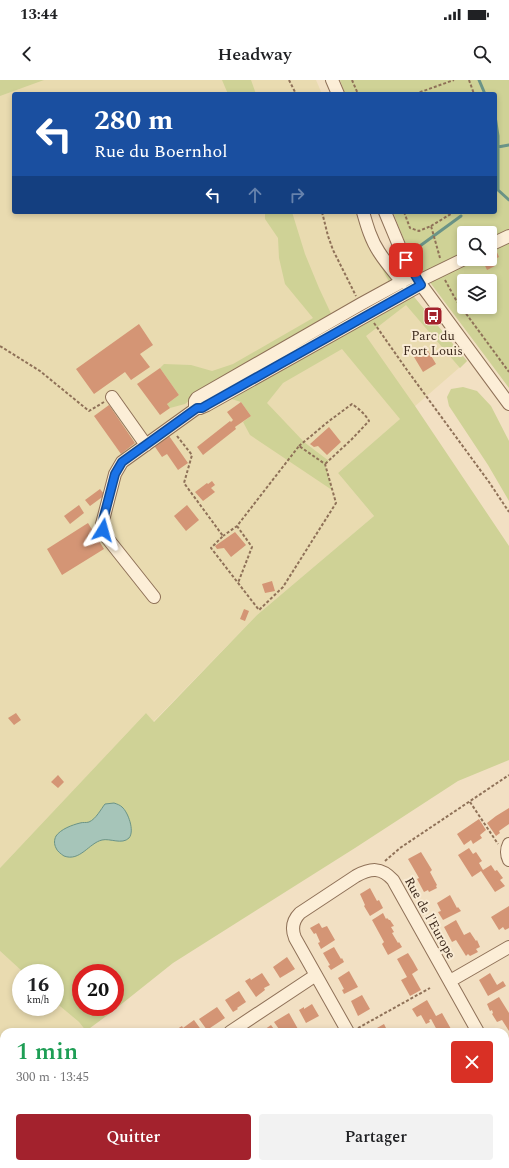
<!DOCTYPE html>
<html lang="fr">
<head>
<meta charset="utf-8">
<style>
  body { margin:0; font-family:Spectral,serif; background:#f2f2f2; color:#202124; height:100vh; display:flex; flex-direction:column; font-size:15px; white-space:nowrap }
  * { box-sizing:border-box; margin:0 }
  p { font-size:13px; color:#757577 }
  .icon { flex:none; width:22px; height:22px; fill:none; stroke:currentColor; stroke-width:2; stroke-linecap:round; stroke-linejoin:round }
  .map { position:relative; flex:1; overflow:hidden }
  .sheet { position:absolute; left:0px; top:948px; width:509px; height:140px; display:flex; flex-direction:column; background:#fff; border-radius:12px 12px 0 0; box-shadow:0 2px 6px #0003 }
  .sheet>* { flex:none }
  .guide { position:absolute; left:12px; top:12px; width:485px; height:122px; border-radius:4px; box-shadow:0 2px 6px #0003; background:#1a4fa0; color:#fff; overflow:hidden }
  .fabs { position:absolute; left:457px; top:146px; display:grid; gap:8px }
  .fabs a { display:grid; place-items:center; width:40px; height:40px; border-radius:4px; background:#fff; box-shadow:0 2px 6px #0003; font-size:20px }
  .speed { position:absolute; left:12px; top:884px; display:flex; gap:8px; font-size:20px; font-weight:700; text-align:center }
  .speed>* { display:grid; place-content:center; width:52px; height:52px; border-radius:50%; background:#fff; box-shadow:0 2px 6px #0003; line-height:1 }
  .speed small { font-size:10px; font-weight:400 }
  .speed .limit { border:6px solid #d22; background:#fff; color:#111 }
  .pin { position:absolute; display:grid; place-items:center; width:34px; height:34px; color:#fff; margin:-17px; border-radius:8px; box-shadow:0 2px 6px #0006 }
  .me { position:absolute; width:44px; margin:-22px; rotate:8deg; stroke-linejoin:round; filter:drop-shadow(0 0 3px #0008) }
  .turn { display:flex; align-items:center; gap:14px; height:84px; padding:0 16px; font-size:18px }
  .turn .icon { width:52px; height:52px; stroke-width:2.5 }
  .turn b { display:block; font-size:28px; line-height:34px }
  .lanes { display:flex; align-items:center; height:38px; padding:0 16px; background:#0003; justify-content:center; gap:20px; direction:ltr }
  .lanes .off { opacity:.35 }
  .round { display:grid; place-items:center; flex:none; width:42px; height:42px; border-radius:4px; background:#f2f2f2 }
  .head { display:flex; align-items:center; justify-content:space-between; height:68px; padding:0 16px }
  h1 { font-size:24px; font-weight:600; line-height:30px; color:#1e9e55 }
  .cta { display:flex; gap:8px; margin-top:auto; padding:8px 16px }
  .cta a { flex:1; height:46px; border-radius:4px; background:#a3222d; color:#fff; font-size:16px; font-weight:600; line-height:46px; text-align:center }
  .cta a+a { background:#f2f2f2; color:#202124 }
  .status { display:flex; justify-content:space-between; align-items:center; height:28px; padding:0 20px; background:#fff; direction:ltr }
  .status svg { height:11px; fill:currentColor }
  header { display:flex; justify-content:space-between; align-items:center; height:52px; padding:0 16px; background:#fff; font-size:18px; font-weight:600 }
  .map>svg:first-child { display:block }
</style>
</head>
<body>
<div class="status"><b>13:44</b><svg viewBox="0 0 49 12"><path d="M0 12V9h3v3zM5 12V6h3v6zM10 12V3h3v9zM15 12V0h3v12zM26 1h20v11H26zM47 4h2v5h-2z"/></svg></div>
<header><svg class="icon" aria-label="back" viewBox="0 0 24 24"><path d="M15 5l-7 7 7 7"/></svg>Headway<svg class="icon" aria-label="search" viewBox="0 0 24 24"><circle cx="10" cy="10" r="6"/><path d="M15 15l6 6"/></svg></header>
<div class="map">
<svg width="509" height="1088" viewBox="0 0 509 1088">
  <rect width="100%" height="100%" fill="#f2e0c3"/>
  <!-- farmland -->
  <path fill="#e9dbb0" d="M0,0H316L322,14H14V132H357L359,143L366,160L467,281L338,393L374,436L257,535L153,642L146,633L0,788Z
    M0,871L24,893H21V927H55V922L79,942L87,952H4V1084H227L232,1088H0Z"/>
  <!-- green -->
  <path fill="#cfd296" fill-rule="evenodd" d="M0,0H44L0,16Z
    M222,0H251L256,14H228Z
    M340,0H509V308L420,189L404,160L393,132H495V14H345ZM464,153H490V179H464ZM464,201H490V227H464Z
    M265,132H292L305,174L319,208L334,240L392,207L366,160L359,143L357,132H360L373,167L467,281L460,288L406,225L366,256L415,326L509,466V680L458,701L355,768L173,883L109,934L86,951L79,942L55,922V893H24L0,871V788L146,633L154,642L257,535L374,436L338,393L400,339L342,269L283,303L267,323L304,362L329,381L325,384L332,410L250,355L243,342L251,336L241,322L216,314H197L185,324L170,328L167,324L179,315L160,288L164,284L191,285L212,291L233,284L313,238L285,204L279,178L278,158L265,139ZM81,893H115V927H81Z
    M463,307L477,311L491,326L509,361V421L488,385L449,326L447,317L451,309Z
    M509,1050V1088H438L446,1084H505V1053Z"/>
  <!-- water -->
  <path fill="#a6c5b9" stroke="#6b9487" d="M114,723C117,724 120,725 122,727C128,732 135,751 129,758C122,765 110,758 102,760C89,763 80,782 64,776C61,774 57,771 56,768C54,764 54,760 56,756C61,749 72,745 80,743C83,742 86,743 89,742C96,739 101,729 105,724Z"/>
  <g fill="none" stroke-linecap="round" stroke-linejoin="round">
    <!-- stream -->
    <path stroke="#6b9487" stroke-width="3" d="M479,0L485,14
      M495,36L498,56V110L509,120
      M498,67L509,65
      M413,171L461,136"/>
  </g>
  <!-- building -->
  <path fill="#d49575" d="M496,170L499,177L493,180L495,186L487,190L482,179H490V173Z
    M139,244L153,265L140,274L150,287L131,300L125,292L94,314L76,289Z
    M427,269L436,284L423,292L414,277Z
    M160,288L179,315L167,324L170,328L160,335L137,304Z
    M241,322L251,336L235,347L236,349L203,375L197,367L230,341L231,342L233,340L227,332Z
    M109,325L135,363L121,374L94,336Z
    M329,347L341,362L327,375L318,366L314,367L310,364Z
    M167,353L188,383L178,390L167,374L162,377L153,364Z
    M212,401L215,405L211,408L215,412L203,421L195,412L207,403L208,404Z
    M100,409L105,415L90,426L85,420Z
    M79,425L84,433L70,444L64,436Z
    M187,425L199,440L186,451L174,436Z
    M88,443L104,469L62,495L47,469Z
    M235,452L246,465L231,477L224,468L217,469L215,466Z
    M272,501L275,511L265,513L262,504Z
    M244,529L249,531L245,541L240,539Z
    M16,633L21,640L14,645L8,638Z
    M58,695L64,702L58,708L51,702Z
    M509,728V744L499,751L500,753L496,756L487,743L496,736Z
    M479,739L486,750L480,755L482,758L473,764L471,760L464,765L457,754Z
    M469,768L473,774L476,772L482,781L479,783L483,790L491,785L495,791L497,790L503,798L500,800L505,806L495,812L481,791L472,797L458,775Z
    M421,772L432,790L430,792L437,805L436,806L437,808L429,812L428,810L424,812L417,799L419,798L408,779Z
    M370,808L377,821L379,820L383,828L370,836L364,826L365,825L360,814Z
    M450,815L457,828L458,827L461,831L443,840L438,832L441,831L437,823Z
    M509,826V848L505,850L503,847L499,850L491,837Z
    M383,833L386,839L387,838L389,840H390L394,846L391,847L394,852L392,853L398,863L399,862L402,867L388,875L382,864L384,862L372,840Z
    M456,840L464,855L470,852L476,861L477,860L480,867L476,869L478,872L470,876L468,874L466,876L456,860L452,862L444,847Z
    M319,843L322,848L327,846L335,860L321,869L318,863L320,862L316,853L314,854L310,848Z
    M334,867L341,879L342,878L344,882L331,890L328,886L330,885L323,873Z
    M408,873L413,881L418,890L412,894L421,910L410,916L401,900L407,897L397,879Z
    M287,877L295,889L280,898L273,887Z
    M349,891L358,907L344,914L342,910L344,909L338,898Z
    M262,893L270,905L264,908L265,910L256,917L245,901L250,898L251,900Z
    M490,893L497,905L503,901L506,906L488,916L479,900Z
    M239,911L246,922L237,928L238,929L233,932L225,920Z
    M362,915L370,929L358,936L351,921Z
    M499,917L509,933V951L502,940L497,942L492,934L493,933L492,930L490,931L487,924Z
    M427,920L436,936L442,933L451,949L445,952H438L431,939L429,940L430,942L426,944L421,935L417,937L412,929Z
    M312,924L319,936L306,943L299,930L304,927V929Z
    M217,927L225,938L207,950L199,939Z
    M289,933L298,949L294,952H281L274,942Z
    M194,940L202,951L201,952H172L182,946L183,948Z
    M384,944L388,952H370Z
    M271,945L276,952H261Z
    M262,1084H286L284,1088H269Z
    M378,1084H397L392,1087V1088H380Z"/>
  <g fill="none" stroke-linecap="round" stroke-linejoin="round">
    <!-- minor casing -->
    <g stroke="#8f7158" stroke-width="14">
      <path id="minor" d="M332,0L338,14
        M363,132C367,146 371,160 379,172C386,183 394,192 402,202
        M385,132L403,175L414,195L509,324
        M490,165L509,156
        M414,195L361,224L197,318L195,321V326L200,328L207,325L421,205
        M419,201L464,179
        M112,317L146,365
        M154,517L104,454L102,447V444L115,394L122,382L197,328
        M509,764C506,770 506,774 509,780
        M450,901L509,867
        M230,952L316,895
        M348,952L295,858C291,848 293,840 300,833L356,796C371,788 381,787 393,800L478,952
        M505,995L509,1002
        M505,1009L509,1015
        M235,1084L239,1088
        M414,1088L415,1084"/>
    </g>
    <!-- path -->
    <path stroke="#8f7158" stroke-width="2" stroke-dasharray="3 2" stroke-linecap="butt" d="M289,0L296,14
      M352,0L358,14
      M469,0L474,14
      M415,14L454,0
      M322,132L328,156L333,170L356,216
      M404,132L410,148L419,151L431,146L440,178
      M431,146L454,132
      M445,200L456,220L509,292
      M374,243L407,290L489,402L509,432
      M0,266L40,291L89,331L104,322
      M177,356L192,375L184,403L223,456L211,468L259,530L283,507L336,423L325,384L299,366L237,446L223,456
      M299,366L329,341L352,324C358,328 366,335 369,341L351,360L325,384
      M237,446L252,467L238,503
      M470,722L498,764
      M385,781L400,768L509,695
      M358,948L430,908
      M505,973L509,971
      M505,1056L509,1054
      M448,1088L455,1084"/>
    <!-- minor -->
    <use href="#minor" stroke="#fceed7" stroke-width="12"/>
  </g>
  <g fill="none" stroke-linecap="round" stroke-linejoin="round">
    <!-- route casing -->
    <g stroke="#114b97" stroke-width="10">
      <path id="route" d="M103,450L102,444L115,394L122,382L197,328H202L207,325L421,205L406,180"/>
    </g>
    <!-- route -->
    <use href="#route" stroke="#1a73e8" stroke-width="7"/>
  </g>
  <!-- icons -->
  <defs>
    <g id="bus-square" transform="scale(1)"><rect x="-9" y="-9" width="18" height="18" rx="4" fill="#a3222d" stroke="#f9ebd4"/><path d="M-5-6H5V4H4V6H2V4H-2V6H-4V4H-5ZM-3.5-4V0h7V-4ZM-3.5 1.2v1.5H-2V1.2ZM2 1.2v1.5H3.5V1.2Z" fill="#fff"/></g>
  </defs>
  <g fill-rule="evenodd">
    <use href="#bus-square" x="433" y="236"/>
  </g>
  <g text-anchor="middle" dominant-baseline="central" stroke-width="4" stroke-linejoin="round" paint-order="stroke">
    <!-- poi labels -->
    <g font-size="13" fill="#3d2a1d" stroke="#f9ebd4">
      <text x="433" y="256">Parc du<tspan x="433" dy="15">Fort Louis</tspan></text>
    </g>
    <!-- street labels -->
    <g font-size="13" fill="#3d2a1d" stroke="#f9ebd4">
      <text transform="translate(430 838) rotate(61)">Rue de l'Europe</text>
    </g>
  </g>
</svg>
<div class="fabs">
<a><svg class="icon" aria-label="search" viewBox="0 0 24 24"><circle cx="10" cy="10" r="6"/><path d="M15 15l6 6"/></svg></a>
<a><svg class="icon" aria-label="layers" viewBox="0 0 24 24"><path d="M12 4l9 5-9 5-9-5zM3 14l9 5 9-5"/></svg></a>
</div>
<div class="speed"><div>16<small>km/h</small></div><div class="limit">20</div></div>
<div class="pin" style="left:406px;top:180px;background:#d93025"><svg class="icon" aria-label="arrive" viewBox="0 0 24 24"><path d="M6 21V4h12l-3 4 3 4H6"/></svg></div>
<svg class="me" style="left:103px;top:450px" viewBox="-20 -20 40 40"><path d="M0-17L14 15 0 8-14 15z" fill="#1a73e8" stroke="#fff" stroke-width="4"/></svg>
<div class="guide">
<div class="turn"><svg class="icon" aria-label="left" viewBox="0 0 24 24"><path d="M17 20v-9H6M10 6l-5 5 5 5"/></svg><div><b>280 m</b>Rue du Boernhol</div></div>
<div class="lanes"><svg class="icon" aria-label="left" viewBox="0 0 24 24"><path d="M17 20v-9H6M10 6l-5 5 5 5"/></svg><svg class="icon off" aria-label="ahead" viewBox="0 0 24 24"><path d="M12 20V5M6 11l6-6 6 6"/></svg><svg class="icon off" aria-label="right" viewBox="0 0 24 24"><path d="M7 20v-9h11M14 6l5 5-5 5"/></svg></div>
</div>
<section class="sheet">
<div class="head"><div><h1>1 min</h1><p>300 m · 13:45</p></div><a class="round" style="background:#d93025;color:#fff"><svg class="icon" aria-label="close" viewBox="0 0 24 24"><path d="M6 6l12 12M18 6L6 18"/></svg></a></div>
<div class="cta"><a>Quitter</a><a>Partager</a></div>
</section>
</div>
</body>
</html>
